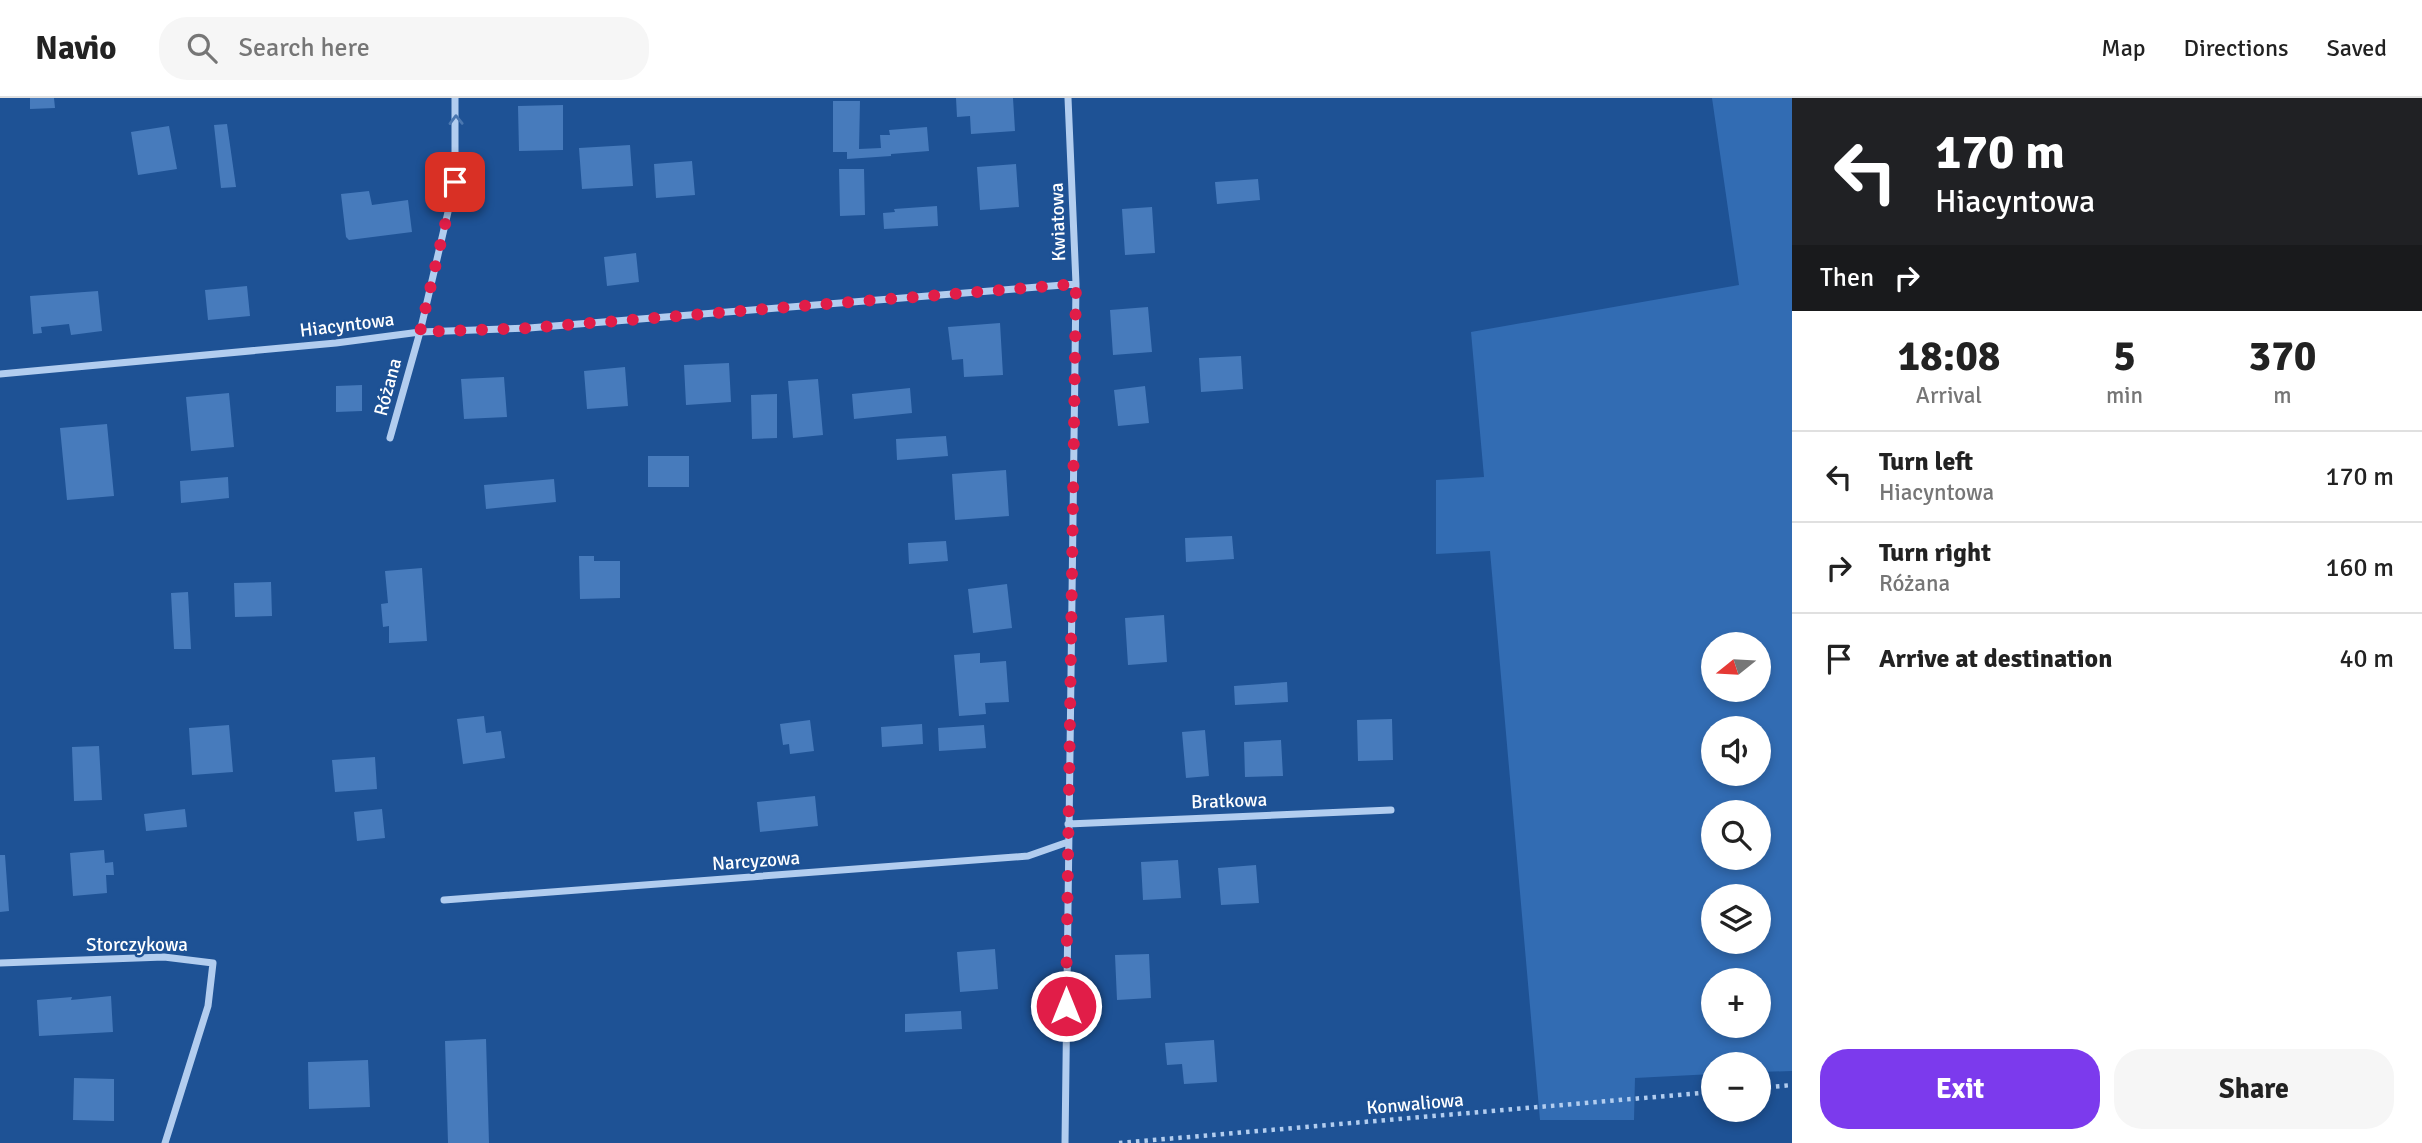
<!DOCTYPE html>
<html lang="en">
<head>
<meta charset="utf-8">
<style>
  body { margin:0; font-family:Signika,sans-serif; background:#f6f6f6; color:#222; height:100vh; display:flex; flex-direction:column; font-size:26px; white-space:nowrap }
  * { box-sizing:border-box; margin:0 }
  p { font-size:23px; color:#767676 }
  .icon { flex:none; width:38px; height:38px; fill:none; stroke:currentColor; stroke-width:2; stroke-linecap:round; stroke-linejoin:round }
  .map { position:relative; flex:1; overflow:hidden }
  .details { display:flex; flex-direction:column; background:#fff; width:630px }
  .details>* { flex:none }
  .guide { background:#202124; color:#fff; overflow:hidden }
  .needle { width:46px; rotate:252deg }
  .buttons { position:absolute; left:1701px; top:534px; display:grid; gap:14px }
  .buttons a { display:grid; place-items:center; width:70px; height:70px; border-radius:50%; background:#fff; box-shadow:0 4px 10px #0003; font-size:35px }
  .pin { position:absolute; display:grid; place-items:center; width:60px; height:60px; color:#fff; margin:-30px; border-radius:14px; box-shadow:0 4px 10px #0006 }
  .me { position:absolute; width:77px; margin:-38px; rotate:0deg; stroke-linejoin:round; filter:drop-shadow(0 0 5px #0008) }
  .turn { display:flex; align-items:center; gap:24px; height:147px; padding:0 28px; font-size:32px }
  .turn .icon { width:91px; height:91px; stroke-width:2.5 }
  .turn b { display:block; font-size:49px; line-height:60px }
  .then { display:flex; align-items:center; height:66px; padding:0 28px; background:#0003; gap:14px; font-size:26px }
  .eta { display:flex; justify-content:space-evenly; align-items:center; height:119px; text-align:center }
  .eta b { font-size:42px; font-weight:700; line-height:49px }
  .primary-button { display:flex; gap:14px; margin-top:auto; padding:14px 28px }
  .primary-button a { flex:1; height:80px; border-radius:28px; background:#7c3aed; color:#fff; font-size:28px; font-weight:700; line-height:80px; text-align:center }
  .primary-button a+a { background:#f6f6f6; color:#222 }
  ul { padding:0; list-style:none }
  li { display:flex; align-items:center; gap:21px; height:91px; padding:0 28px; border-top:2px solid #e0e0e0 }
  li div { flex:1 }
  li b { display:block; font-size:26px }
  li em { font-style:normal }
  header { display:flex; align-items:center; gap:42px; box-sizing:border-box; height:98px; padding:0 35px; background:#fff; border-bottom:2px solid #e0e0e0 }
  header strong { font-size:33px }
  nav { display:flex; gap:38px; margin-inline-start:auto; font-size:24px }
  .search { width:490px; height:63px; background:#f6f6f6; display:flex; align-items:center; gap:18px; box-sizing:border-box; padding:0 24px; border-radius:28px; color:#767676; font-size:26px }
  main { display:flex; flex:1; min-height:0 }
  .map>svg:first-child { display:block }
</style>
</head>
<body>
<header>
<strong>Navio</strong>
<div class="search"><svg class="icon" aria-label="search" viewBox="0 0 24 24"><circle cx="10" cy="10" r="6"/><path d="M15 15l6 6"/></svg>Search here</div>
<nav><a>Map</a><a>Directions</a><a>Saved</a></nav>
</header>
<main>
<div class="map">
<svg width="1792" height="1045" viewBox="0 0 1792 1045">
  <rect width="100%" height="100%" fill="#1e5295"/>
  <!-- green -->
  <path fill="#326cb3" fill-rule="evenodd" d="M1712,0H1792V973L1759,974V966H1713V976L1635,980L1634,1022H1540L1490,453L1436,456V382L1484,379L1471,234L1739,187ZM1713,546H1759V592H1713ZM1713,630H1759V676H1713ZM1713,714H1759V760H1713ZM1713,798H1759V844H1713ZM1713,882H1759V928H1713Z"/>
  <!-- building -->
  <path fill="#477bbc" d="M30,0H54L55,10L30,11Z
    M956,0H1013L1015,33L971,36L970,18L957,19Z
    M833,3H860L859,51L881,50L880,37H890L889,32L927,29L929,53L891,56V58L847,61V54H833Z
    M563,7V52L519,53L518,8Z
    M227,26L236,89L221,90L214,27Z
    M169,28L177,71L138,77L131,34Z
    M630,47L633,88L582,91L579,50Z
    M692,63L695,97L656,100L654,66Z
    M1016,66L1019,109L980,112L977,69Z
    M839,71H864L865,117L840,118Z
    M1258,81L1260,102L1217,106L1215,84Z
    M369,93L372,107L408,102L412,134L349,142L346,139L341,96Z
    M937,108L938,128L884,131L883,115L895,114L894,111Z
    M1152,109L1155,155L1125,157L1122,111Z
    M636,155L639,184L607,188L604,159Z
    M247,188L250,218L208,222L205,192Z
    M98,193L102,233L71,237L69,226L41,229L42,235L33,236L30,198Z
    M1148,209L1152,254L1113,257L1110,212Z
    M1000,225L1003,277L964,279L963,261L952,262L948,229Z
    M1241,258L1243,291L1201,294L1199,260Z
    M729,265L731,304L686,307L684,267Z
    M625,269L628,308L587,311L584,273Z
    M504,279L507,319L464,321L461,281Z
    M818,281L823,337L793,340L788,283Z
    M362,287V313L336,314V288Z
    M1145,288L1149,325L1118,328L1114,292Z
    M910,290L912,315L854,321L852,296Z
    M229,295L234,349L191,353L186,299Z
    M777,296V340L752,341L751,297Z
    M107,326L114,398L67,402L60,330Z
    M946,338L948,358L897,362L896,341Z
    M648,358H689V389H648Z
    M1006,372L1009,418L955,422L952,376Z
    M228,379L229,400L181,405L180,383Z
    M554,381L556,404L486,411L484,387Z
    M1232,438L1234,461L1186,464L1185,440Z
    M946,443L948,463L909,466L908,445Z
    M579,458H594V463H620V500L580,501Z
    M422,470L427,543L389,545V528L383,529L381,506L388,505L385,473Z
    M271,484L272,518L235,519L234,485Z
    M1007,486L1012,530L973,535L968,491Z
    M188,494L191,551H174L171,495Z
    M1164,517L1167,564L1128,567L1125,520Z
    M980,555V565L1006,563L1009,604L985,605L986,616L959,618L954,557Z
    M1287,584L1288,604L1235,607L1234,588Z
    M484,618L486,635L501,633L505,660L463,666L457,621Z
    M1392,621L1393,662L1358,663L1357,622Z
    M810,622L814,653L790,656L789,646L783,647L780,626Z
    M922,626L923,646L882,649L881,629Z
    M229,627L233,674L192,677L189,630Z
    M984,627L986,650L939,653L938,630Z
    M1205,632L1209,678L1186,680L1182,634Z
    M1281,642L1283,678L1245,679L1244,644Z
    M99,648L102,702L74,703L72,649Z
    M375,659L377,691L335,694L332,662Z
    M815,698L818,728L760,734L757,704Z
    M185,711L187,729L146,733L144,716Z
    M382,711L385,740L357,743L354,714Z
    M104,752L105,765L113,764L114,777H106L107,795L73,798L70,755Z
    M0,757H5L9,813L0,814Z
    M1178,762L1181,800L1143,802L1141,764Z
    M1256,767L1259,805L1221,807L1218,770Z
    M995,851L998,891L960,894L957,854Z
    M1149,856L1151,900L1117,902L1115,857Z
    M111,898L113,934L39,938L37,902L72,899L71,902Z
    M961,913L962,931L905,934V916Z
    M486,941L489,1045H448L445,943Z
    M1214,942L1217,984L1184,986L1182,966L1167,967L1165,945Z
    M368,962L370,1009L309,1011L308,964Z
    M74,980L114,981V1023L73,1022Z"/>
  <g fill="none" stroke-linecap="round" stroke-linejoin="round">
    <!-- path -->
    <path stroke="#b2cdef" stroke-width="4.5" stroke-dasharray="3.5 5" stroke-linecap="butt" d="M1759,990L1792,987
      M1119,1045L1713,994"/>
    <!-- street -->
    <path stroke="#b2cdef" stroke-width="7" d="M0,276L336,245L420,234L529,230L1076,186
      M390,340L420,234L455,84V0
      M1068,726L1391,712
      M444,802L1028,758L1068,744
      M0,865L164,859L213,865L208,908L165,1045
      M1065,1045L1076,186L1068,0"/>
  </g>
  <!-- one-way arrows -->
  <defs><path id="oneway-chevron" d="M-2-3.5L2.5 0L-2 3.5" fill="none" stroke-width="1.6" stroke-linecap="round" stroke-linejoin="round" transform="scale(1.75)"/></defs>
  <use stroke="#4a77b0" href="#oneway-chevron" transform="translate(456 22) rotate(-91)"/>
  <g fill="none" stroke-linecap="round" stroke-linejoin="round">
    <!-- route -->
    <path stroke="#e11d48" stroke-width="12" stroke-dasharray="0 21.6" d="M455,84L420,234L529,230L1076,186L1066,908"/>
  </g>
  <g text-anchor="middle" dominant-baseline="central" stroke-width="5" stroke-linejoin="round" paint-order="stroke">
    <!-- street labels -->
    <g font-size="19" fill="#fff" stroke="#1e5295">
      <text transform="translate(1058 124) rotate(-92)">Kwiatowa</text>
      <text transform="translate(347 227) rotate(-7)">Hiacyntowa</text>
      <text transform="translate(388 289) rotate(-75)">Różana</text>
      <text transform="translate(1229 703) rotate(-2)">Bratkowa</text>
      <text transform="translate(756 763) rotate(-4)">Narcyzowa</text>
      <text x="137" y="847">Storczykowa</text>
      <text transform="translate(1415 1006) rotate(-5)">Konwaliowa</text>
    </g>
  </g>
</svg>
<div class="buttons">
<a><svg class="needle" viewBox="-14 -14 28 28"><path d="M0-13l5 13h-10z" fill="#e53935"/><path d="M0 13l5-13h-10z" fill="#767676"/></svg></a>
<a><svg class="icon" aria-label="sound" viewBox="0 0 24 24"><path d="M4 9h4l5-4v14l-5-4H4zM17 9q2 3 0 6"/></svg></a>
<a><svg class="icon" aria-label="search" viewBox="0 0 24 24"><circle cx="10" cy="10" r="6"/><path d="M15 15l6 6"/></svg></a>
<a><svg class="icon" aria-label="layers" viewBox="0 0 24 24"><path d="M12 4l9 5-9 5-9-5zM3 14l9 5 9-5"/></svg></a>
<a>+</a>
<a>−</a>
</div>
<div class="pin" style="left:455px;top:84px;background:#d93025"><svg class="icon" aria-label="arrive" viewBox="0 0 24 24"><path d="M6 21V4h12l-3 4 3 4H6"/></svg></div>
<svg class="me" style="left:1066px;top:908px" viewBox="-20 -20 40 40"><circle r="17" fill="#e11d48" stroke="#fff" stroke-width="3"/><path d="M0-11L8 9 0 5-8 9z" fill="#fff"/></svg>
</div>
<section class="details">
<div class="guide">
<div class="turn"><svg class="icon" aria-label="left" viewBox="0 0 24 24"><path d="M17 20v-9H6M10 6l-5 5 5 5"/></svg><div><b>170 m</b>Hiacyntowa</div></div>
<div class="then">Then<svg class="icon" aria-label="right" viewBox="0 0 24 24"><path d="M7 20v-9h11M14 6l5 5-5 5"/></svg></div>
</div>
<div class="eta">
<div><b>18:08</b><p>Arrival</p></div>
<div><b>5</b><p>min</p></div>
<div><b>370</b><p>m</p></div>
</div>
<ul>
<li><svg class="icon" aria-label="left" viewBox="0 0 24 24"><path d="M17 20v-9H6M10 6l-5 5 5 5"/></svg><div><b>Turn left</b><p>Hiacyntowa</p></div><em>170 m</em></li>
<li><svg class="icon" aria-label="right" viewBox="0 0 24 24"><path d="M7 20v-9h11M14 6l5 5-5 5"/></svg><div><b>Turn right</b><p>Różana</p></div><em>160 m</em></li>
<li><svg class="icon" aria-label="arrive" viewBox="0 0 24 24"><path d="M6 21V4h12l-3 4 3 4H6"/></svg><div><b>Arrive at destination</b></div><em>40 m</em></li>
</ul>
<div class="primary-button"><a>Exit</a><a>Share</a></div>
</section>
</main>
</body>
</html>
